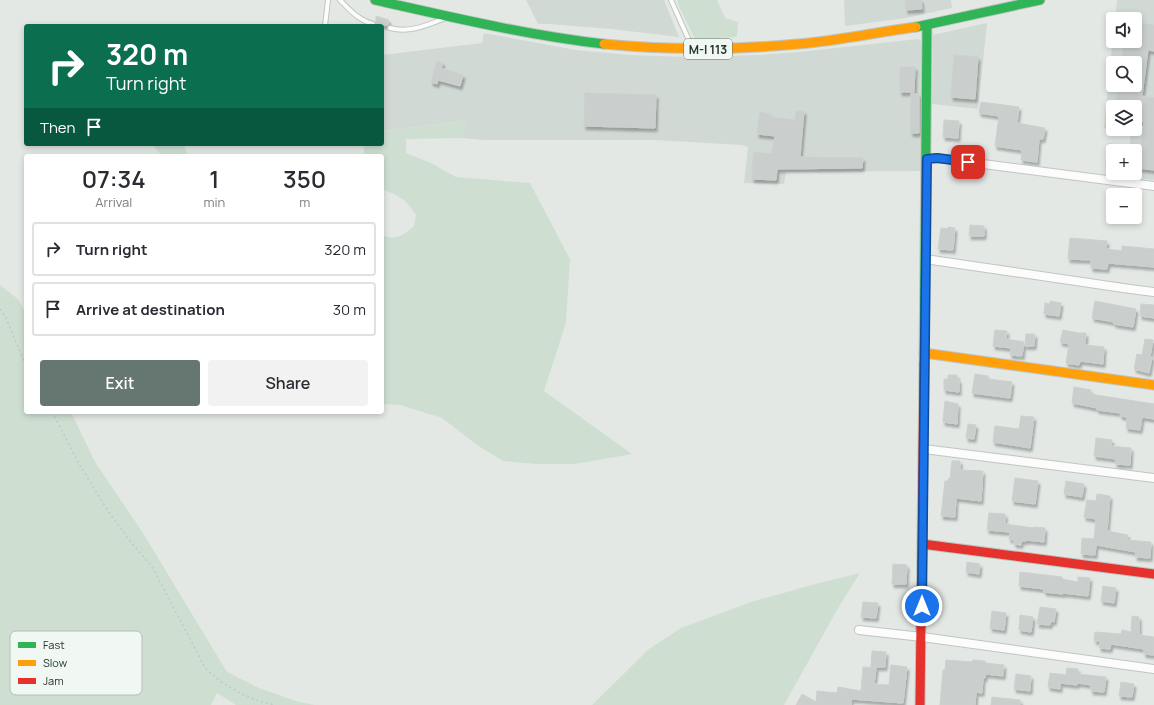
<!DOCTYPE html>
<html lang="en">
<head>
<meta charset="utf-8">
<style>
  body { margin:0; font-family:Manrope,sans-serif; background:#f2f2f3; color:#2b2b33; height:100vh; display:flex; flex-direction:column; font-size:15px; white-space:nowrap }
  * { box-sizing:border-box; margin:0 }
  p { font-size:13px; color:#7c7c81 }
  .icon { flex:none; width:22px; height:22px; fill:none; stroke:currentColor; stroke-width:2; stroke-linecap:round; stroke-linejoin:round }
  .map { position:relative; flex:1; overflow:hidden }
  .side { position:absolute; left:24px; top:154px; width:360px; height:260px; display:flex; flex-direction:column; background:#fff; border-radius:4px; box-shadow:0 2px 6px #0003 }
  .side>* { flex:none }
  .banner { position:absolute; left:24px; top:24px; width:360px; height:122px; border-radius:4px; box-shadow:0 2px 6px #0003; background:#0b6e4f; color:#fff; overflow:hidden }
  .tools { position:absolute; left:1106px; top:12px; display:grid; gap:8px }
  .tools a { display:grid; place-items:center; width:36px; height:36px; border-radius:4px; background:#fff; box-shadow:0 2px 6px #0003; font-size:20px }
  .pin { position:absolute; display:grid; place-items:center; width:34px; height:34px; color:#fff; margin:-17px; border-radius:8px; box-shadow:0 2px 6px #0006 }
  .me { position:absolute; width:44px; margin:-22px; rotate:0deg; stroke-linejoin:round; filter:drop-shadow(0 0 3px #0008) }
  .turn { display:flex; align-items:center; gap:14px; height:84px; padding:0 16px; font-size:18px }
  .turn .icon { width:52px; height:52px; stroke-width:2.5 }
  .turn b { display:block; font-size:28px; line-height:34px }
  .then { display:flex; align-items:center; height:38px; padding:0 16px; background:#0003; gap:8px; font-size:15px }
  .eta { display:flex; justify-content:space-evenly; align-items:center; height:68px; text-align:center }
  .eta b { font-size:24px; font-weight:600; line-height:28px }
  .primary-button { display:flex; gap:8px; margin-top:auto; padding:8px 16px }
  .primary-button a { flex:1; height:46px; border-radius:4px; background:#667670; color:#fff; font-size:16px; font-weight:600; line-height:46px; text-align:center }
  .primary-button a+a { background:#f2f2f3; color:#2b2b33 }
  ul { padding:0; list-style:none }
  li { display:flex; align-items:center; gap:12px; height:54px; margin:0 8px 6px; padding:0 8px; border:2px solid #e1e1e2; border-radius:4px }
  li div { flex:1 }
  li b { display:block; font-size:15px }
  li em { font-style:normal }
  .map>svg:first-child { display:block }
</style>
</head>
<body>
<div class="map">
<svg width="1154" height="705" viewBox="0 0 1154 705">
  <defs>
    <filter id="shadow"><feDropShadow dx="2" dy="3.5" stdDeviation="1" flood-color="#0004"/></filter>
  </defs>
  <rect width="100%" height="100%" fill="#e3e8e5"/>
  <!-- built -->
  <path fill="#d1d9d5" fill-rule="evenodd" d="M526,0H664L679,37L611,29L549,24H538Z
    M844,0H951L952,8L906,18L845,26Z
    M1117,0H1154V180L1128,177V173H1135V151H1129L1131,131L1104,128L1113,36V41H1135V19H1115ZM1113,63H1135V85H1113ZM1113,107H1135V129H1113Z
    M987,23L978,109L932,104L933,35Z
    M484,33L576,50L629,55L687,57L760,55L799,52L918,39L921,41V171L786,172L784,184L744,183L748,147L742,145L655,140H483L461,138L465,121L382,131V55L482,43Z"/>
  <!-- green -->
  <path fill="#cedfd1" d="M677,0H717L725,18L738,22L737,37L695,39L680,9Z
    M465,121L461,138L406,139V153L431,163L456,177L530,183L570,259L566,323L544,391L632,454L575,464H536L503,461L477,445L442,418L400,405L382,404V235C395,241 404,235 414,226L416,215C406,199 399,196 382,189V156H365L363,144H382V131Z
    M152,144H184L188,156H162Z
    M0,285L18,299L26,314V412H71L95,462L143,533L227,672L259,688L299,702L315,705H236L217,693L211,705H0Z
    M860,573L837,610L784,705H592L649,649L681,628L751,602L819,583Z"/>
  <!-- building -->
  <path fill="#cacfcd" stroke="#ccd0ce" filter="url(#shadow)" d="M905,0H921L922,9L906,10Z
    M376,16L389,20L388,25L376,26Z
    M1135,23L1154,25V51L1148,50L1142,96L1154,98V170L1138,168L1144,122L1135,120V107H1116L1118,85H1135V63H1121L1124,41H1135Z
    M954,55L978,57L975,99L951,97Z
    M437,61L443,63L441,68L463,75L460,86L438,80L437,84L431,82Z
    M900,67H915L914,92H900Z
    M585,93L656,95L655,128L584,126Z
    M911,93L919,94V133H911Z
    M981,102L1019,107L1017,123L1045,128L1043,139H1039L1037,162L1021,160L1022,150L995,146L999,116L979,113Z
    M796,111H804L800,157L863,158L862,168L777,169L776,180L752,179L753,169H752L754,152L772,154L775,136L757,134L760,112L770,114V117L795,120Z
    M944,120L959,121L958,138L943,137Z
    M1108,144H1113V167L1106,166Z
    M970,225L984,226V236H969Z
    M948,227L955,228L953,250L938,249L941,228L948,229Z
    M1070,238L1107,241L1106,249L1122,251V246L1154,249V267L1108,263L1107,269L1091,268V260L1068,259Z
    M1050,301L1061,303L1059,316L1044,314L1045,303L1050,304Z
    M1095,301L1136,309L1133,327L1114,324V322L1092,318Z
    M1141,304L1154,305V318L1140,316Z
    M995,330L1007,331L1006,339L1024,342L1022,356L1010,355L1011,348L993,346Z
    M1063,330L1078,333H1086L1085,345L1104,347L1103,364L1080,361L1079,365L1066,363L1069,344L1060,342Z
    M1026,334H1035L1034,346H1025Z
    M1145,339L1153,340L1150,357H1152L1149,373L1134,369L1137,354L1142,355Z
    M975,374L988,376V379L1012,382L1010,398L972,393Z
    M948,375H957V379L959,380V392L944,390V379H948Z
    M1074,387L1091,390L1090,394L1154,404V419L1142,417L1140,430L1126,428L1127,417L1120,416L1121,413L1097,410V408L1072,403Z
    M945,401L958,404L957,424L943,422Z
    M1021,416L1034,417L1030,448L993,442L995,426L1019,429Z
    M968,424L976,425L974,439L966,438Z
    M1096,438L1112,440L1111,446L1131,448L1130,465L1115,464L1116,459L1094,456Z
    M952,461H960V470L983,471L981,501L956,498L955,517L941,516L945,481H948L949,478L950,479Z
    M1015,478L1038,481L1035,504L1012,501Z
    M1066,481L1084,484L1082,497L1064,494Z
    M1097,494L1110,496L1107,531L1128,535L1127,540L1151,542L1150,558L1135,557L1136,552L1096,545L1095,555L1081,554L1082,538L1094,539L1096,519L1084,517L1087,500L1096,501Z
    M989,513L1005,514V524L1034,528V527L1045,528L1044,542L1026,540V541H1021V545L1014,544V540L1009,539L1010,532L987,530Z
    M967,562L980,564L979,574L966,572Z
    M893,564L907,565L906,584H892Z
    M1020,572L1062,577V579L1078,582V577L1090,578L1088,596L1063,593V594L1044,592V589L1019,586Z
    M1103,586L1116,588L1114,603L1101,601Z
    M863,602L878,603L876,618L861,617Z
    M1040,607L1056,609L1054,622L1051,621L1050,625L1037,624Z
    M992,611L1006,613L1004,630L990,628Z
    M1020,615L1033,617L1031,632L1019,630Z
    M1132,616L1139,617V635L1154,637V655L1144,654V649L1111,644L1110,649L1099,648L1100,641H1094L1095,632L1121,634L1122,630L1131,632Z
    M872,651L886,652L885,667H871Z
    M946,660L972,662L973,660L985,661V663L1004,665L1003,676L985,674V678H983L982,693L976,692L975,705H940L943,670H945Z
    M891,665L907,667L903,703L851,699V705H796L802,694L816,702L817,691L837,693L838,687L861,691L863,667L876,668L874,684L889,685Z
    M1067,668L1078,669V674L1106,677L1104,692L1091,691V685L1077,683V685L1060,683V689L1048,687L1050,673L1066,675Z
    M1016,674L1031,676L1030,691L1014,689Z
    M1121,682L1134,684L1132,697L1119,696Z
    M992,697L1020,700V705H991Z"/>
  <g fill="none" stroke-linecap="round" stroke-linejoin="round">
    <!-- lane casing -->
    <g stroke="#c0c5c2" stroke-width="6">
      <path id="lane" d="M340,0C350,10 358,20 373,24
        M671,0L692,47
        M325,26L328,0
        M390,28C409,33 425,26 443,19"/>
    </g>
    <!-- street casing -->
    <g stroke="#c0c5c2" stroke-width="10">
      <path id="street" d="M927,159L937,158L1154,186
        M925,259L1130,289L1154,292
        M924,449L1154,478
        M859,630L922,637L1154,669"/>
    </g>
    <!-- fast casing -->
    <g stroke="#bfc5c2" stroke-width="11">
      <path id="fast" d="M375,0C451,17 526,35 604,44
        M916,27L1040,0
        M924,364L927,25"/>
    </g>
    <!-- slow casing -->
    <g stroke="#bfc5c2" stroke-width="11">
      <path id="slow" d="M604,44C668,50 734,50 798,44C837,41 877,32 916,27
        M924,353L1154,385"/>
    </g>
    <!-- jam casing -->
    <g stroke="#bfc5c2" stroke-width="11">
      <path id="jam" d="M922,544L1154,574
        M920,705L924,364"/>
    </g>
    <!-- path -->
    <path stroke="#c0c8c4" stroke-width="1.5" stroke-dasharray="2 3" stroke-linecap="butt" d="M0,309L5,316L26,366
      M52,412L79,464L106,508L130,541L153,568L205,668L221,682L240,693L259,701L275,705"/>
    <!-- lane -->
    <use href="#lane" stroke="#fbfcfb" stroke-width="4"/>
    <!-- street -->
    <use href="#street" stroke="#fbfcfb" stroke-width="8"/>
    <!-- fast -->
    <use href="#fast" stroke="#30b455" stroke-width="9"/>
    <!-- slow -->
    <use href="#slow" stroke="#ff9f0a" stroke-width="9"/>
    <!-- jam -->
    <use href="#jam" stroke="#e5322d" stroke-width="9"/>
  </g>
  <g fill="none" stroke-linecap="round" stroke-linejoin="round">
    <!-- route casing -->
    <g stroke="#114b97" stroke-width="10">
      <path id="route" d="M922,606L927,159L937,158L968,162"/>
    </g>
    <!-- route -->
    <use href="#route" stroke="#1a73e8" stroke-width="7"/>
  </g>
  <g text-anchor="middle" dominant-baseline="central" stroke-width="3" stroke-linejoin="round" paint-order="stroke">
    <!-- shield labels -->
    <rect fill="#f1f7f3" stroke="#61716b" stroke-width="1" x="684" y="39" width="48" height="20" rx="3"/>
    <g font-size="12" font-weight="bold" fill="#233831">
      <text x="708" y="49">M-I 113</text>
    </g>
  </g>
  <!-- legend -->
  <rect x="10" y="631" width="132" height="64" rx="6" fill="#f1f7f3" stroke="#b3beb9" stroke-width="1"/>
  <rect x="18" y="642" width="18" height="6" fill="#30b455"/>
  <rect x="18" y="660" width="18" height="6" fill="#ff9f0a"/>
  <rect x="18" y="678" width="18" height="6" fill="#e5322d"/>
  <g font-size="11" fill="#233831">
    <text x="43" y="649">Fast</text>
    <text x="43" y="667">Slow</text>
    <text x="43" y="685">Jam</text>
  </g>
</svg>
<div class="tools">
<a><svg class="icon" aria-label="sound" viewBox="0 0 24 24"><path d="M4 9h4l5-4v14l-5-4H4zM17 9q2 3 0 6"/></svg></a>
<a><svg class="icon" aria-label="search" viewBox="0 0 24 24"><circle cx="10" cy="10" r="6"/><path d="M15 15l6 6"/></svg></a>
<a><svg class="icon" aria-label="layers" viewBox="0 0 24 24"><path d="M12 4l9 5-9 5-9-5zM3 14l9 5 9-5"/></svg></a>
<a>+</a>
<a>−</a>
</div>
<div class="pin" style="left:968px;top:162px;background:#d93025"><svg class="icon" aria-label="arrive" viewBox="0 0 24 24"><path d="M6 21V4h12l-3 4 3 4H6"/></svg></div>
<svg class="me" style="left:922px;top:606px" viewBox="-20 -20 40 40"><circle r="17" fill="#1a73e8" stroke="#fff" stroke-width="3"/><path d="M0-11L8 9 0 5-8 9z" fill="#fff"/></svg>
<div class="banner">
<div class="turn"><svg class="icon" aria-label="right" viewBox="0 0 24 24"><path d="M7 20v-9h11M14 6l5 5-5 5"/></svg><div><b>320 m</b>Turn right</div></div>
<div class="then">Then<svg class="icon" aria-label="arrive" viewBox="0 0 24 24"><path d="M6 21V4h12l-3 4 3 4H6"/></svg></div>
</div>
<section class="side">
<div class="eta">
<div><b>07:34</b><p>Arrival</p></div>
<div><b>1</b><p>min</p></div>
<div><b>350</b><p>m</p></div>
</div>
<ul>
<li><svg class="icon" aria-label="right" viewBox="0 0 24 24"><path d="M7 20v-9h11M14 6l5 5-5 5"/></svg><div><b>Turn right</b></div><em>320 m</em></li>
<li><svg class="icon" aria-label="arrive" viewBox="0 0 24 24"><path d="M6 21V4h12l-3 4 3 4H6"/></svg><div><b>Arrive at destination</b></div><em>30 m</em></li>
</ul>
<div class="primary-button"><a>Exit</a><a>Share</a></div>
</section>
</div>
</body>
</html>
